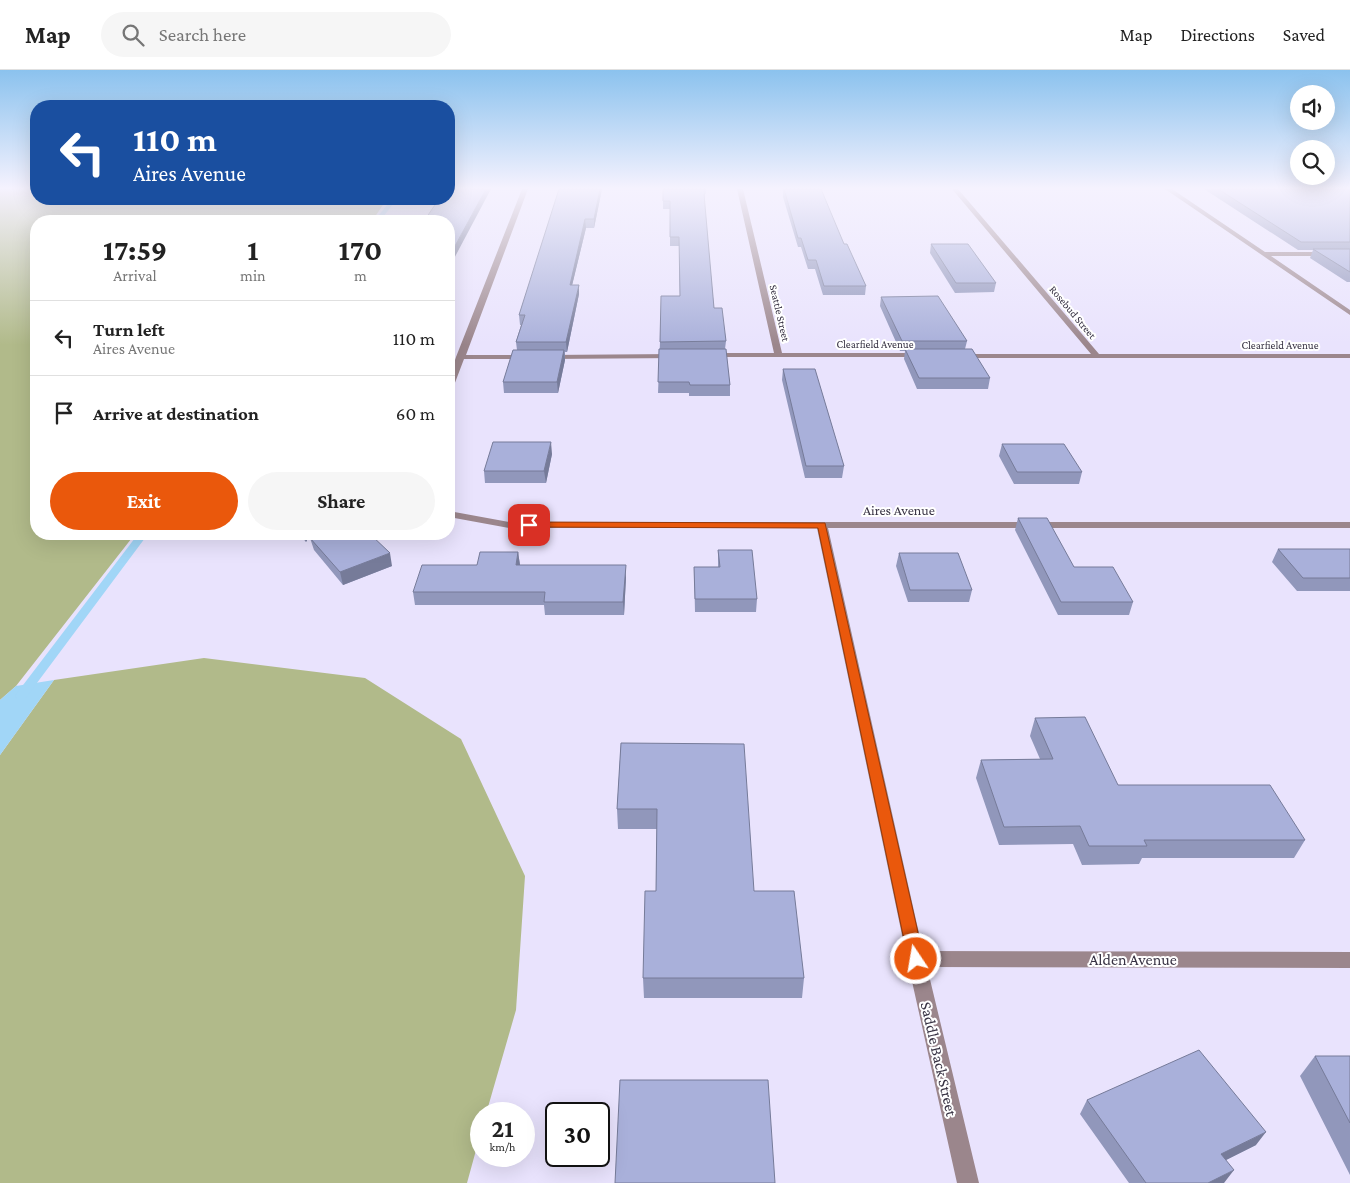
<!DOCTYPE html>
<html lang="en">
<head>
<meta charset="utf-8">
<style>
  body { margin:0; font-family:"Crimson Pro",serif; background:#f6f6f6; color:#222; height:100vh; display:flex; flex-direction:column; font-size:19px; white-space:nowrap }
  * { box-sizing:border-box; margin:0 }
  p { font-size:16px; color:#767676 }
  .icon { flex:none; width:28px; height:28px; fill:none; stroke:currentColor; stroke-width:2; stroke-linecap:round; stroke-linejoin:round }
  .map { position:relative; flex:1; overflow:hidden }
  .drawer { position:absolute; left:30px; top:145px; width:425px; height:325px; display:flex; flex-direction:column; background:#fff; border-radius:20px; box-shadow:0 5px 20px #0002 }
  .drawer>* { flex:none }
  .top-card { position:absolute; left:30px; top:30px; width:425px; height:105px; border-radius:20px; box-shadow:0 5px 20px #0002; background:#1a4fa0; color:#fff; overflow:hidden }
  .tools { position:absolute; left:1290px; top:15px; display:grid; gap:10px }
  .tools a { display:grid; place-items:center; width:45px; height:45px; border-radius:50%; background:#fff; box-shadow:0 5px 20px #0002; font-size:25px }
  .speed { position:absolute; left:470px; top:1032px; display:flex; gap:10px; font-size:25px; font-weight:700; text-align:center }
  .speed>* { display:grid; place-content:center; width:65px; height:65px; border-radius:50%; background:#fff; box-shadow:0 5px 20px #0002; line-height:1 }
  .speed small { font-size:12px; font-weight:400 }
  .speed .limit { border:2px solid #111; border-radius:8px; background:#fff; color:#111 }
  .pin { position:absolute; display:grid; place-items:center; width:42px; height:42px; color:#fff; margin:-21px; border-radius:10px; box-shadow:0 2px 8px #0006 }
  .me { position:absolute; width:55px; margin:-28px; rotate:348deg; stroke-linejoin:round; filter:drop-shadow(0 0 4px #0008) }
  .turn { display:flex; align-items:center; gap:18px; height:105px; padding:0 20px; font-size:22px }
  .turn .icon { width:65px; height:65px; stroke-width:2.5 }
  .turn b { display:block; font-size:35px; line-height:42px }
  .eta { display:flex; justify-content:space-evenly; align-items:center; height:85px; text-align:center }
  .eta b { font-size:30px; font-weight:700; line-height:35px }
  .cta { display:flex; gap:10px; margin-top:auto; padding:10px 20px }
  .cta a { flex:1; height:58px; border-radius:30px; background:#ea580c; color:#fff; font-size:20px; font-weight:700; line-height:58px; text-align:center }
  .cta a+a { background:#f6f6f6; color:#222 }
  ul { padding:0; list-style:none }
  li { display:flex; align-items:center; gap:15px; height:75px; padding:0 20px; border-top:1px solid #e0e0e0 }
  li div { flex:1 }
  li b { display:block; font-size:19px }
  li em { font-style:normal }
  header { display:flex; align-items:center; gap:30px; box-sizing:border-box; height:70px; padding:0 25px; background:#fff; border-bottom:1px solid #e0e0e0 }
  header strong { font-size:24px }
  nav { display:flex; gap:28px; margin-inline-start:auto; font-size:18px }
  .search { width:350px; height:45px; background:#f6f6f6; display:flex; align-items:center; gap:12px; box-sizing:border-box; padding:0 18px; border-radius:28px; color:#767676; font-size:19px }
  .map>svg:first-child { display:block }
</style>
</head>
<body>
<header>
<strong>Map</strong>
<div class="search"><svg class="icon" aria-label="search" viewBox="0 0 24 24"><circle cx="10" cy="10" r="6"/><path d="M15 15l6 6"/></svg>Search here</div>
<nav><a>Map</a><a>Directions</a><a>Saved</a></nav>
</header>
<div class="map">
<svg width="1350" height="1113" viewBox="0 0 1350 1113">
  <rect width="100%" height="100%" fill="#e9e3fd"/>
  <!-- green -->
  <path fill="#b1ba8a" d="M0,119H36V129H387L372,151H36V464H135L16,616L0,630Z
    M204,588L365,608L461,669L525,806L516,940L486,1044H481V1062L467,1113H0V685L54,610Z"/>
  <!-- water -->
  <path fill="#a1d6f7" d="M54,610L0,685V630L16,616Z"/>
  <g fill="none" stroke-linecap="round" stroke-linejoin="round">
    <!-- stream -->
    <path fill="#a1d6f7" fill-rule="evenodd" d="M392,129H397L380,151H374Z
      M138,464H148L25,629H17L15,626L17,623Z"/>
    <!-- minor -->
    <path fill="#9b868c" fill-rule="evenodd" d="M522,119H528L466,285H528L532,287L528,289H464L453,318L449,321V308L456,287Z
      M737,119H743L782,283H923V287H707V283H774Z
      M952,119H958L1099,284H1350V288H957L956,286L960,284H1091Z
      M1165,119H1172L1265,182H1350V186H1271L1350,240V245Z
      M675,284L679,286L678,288L548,289L544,287L548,285Z
      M449,441L509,452H1350V458H828L923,881L1350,882V898L927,897L979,1113H957L907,889L817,458H509L449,447Z"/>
  </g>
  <!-- wall -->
  <path fill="#9197bb" d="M602,119L594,158H586L572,215L579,224L567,282H565V290L558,323H504L503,312L517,280L516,272L521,255H520L519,245Z
    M663,119L705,124V132H704L714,238L726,271L725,279L730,315V326H689V323H658L660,272L680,226L679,176H670V139H663Z
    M783,119L844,174L866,216L865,225H823L815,199H808L801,177H798L783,127Z
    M1204,119H1350V212H1347L1310,188L1313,180H1298Z
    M931,174L996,213L994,222L955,223L930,183Z
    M881,227L967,271L965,279L990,308L988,319H917L904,289L905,281H900L880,236Z
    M783,299L844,396L842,408H805L782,310Z
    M1002,374L1082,402L1079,414H1014L999,386Z
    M552,384L546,413H485L484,401Z
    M1018,448L1074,497L1133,532L1129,545H1058L1015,460Z
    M299,464H310L306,472Z
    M310,468L392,496L343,515L314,480Z
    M1278,479H1350V521H1297L1272,492Z
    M718,480L757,529L756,542H695L694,497H718Z
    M518,482L520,495L626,507L624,545H545L544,535H415L413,522L477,495Z
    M899,483L972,520L969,532H908L896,496Z
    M1035,648L1118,715L1305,770L1294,788H1142L1139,794L1082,795L1073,774L999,775L976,708L981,690L1040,689L1030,666Z
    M621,673L754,821L804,908L802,928H644L643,908L656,821L657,759H618L617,739Z
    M1315,986H1350V1105L1300,1006Z
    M1087,1030L1256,1075L1226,1090L1224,1113H1129L1080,1044Z"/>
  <!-- shaded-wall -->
  <path fill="#767b99" d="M486,119H491L449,198V187Z
    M600,119H602L594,158V149Z
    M585,149L586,158L570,224V215Z
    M579,215V224L567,282L566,272Z
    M564,280L565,290L558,323L557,312Z
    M551,372L552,384L546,413L544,401Z
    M304,464H310L306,472Z
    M518,482L520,495H516Z
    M390,483L392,496L343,515L340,502Z
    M626,495V507L624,545L623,532Z
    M1266,1062L1256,1075L1212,1097L1221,1084Z
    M1234,1100L1224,1113H1208Z"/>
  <!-- building -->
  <path fill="#a9b0da" stroke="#767b99" d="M449,119H486L449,187V151H424L439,129H449Z
    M559,119H600L594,149H585L570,215H579L566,272H516L525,245H519Z
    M663,119H705V124H704L714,238H722L726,271L660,272L661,226H680L679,167H670V131H663Z
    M784,119H821L844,174H847L866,216H824L816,190H808L801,168H798Z
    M1218,119H1350V172H1301Z
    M931,174H968L996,213H956Z
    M1313,179H1350V202Z
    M938,226L967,271H902L881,227Z
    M659,279H726L730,315H690L689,312H658Z
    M905,279H972L990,308H919Z
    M513,280H564L557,312H503Z
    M783,299H815L844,396H806Z
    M493,372H551L544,401H484Z
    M1002,374H1064L1082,402H1017Z
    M1018,448H1047L1074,497H1113L1133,532H1061Z
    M322,464H370L390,483L340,502L310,468Z
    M1278,479H1350V508H1303Z
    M718,480H752L757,529H695L694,497H720Z
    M480,482H518L516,495H626L623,532H544L545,522H413L422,495H477Z
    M899,483H958L972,520H910Z
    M1085,647L1118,715H1270L1305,770H1144L1147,776H1089L1080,756L1004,757L981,690L1053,689L1035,648Z
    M621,673L744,674L754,821H794L804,908H643L645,821H656L657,739H617Z
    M1199,980L1266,1062L1221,1084L1234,1100L1208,1113H1146L1087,1030Z
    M1315,986H1350V1053Z
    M620,1010H768L775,1113H615Z"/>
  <!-- sky -->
  <linearGradient id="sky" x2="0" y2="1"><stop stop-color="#8bc2ee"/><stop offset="0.43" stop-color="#f5f2fe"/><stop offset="1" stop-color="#f5f2fe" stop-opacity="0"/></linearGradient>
  <rect width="1350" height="275" fill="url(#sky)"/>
  <!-- route -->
  <path fill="#ea580c" stroke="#983908" d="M529,452L825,453L924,889L921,894L916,896L910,894L908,889L818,458L526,457V453Z"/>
  <g text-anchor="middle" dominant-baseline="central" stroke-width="4" stroke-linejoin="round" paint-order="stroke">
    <!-- far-street labels -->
    <g font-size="11" fill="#373243" stroke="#fff">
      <text transform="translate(1073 242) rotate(50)">Rosebud Street</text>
      <text transform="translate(780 243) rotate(77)">Seattle Street</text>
      <text x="875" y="274">Clearfield Avenue</text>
      <text x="1280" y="275">Clearfield Avenue</text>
    </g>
    <!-- street labels -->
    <g font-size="14" fill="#373243" stroke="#fff">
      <text x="899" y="440">Aires Avenue</text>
    </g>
    <!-- near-street labels -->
    <g font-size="16" fill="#373243" stroke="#fff">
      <text x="1133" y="889">Alden Avenue</text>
      <text transform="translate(939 989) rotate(77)">Saddle Back Street</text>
    </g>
  </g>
</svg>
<div class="tools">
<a><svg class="icon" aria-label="sound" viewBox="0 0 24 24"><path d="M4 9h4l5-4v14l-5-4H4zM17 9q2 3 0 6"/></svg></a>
<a><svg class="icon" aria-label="search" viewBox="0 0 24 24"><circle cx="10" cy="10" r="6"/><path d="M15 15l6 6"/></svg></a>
</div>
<div class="speed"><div>21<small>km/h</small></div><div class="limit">30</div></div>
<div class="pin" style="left:529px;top:455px;background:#d93025"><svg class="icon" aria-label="arrive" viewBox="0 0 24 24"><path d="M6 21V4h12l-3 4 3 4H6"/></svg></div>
<svg class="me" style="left:916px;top:889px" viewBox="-20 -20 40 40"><circle r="17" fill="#ea580c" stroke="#fff" stroke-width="3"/><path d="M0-11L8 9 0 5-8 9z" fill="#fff"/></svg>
<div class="top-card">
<div class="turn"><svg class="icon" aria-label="left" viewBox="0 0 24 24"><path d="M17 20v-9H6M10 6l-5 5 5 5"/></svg><div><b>110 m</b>Aires Avenue</div></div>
</div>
<section class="drawer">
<div class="eta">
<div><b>17:59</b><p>Arrival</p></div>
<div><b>1</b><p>min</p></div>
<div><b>170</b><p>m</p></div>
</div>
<ul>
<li><svg class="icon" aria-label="left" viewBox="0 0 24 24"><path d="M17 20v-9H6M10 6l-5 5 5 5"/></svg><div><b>Turn left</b><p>Aires Avenue</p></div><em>110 m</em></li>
<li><svg class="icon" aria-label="arrive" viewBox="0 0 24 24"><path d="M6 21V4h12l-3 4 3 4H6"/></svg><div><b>Arrive at destination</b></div><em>60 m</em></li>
</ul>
<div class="cta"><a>Exit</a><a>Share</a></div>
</section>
</div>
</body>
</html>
